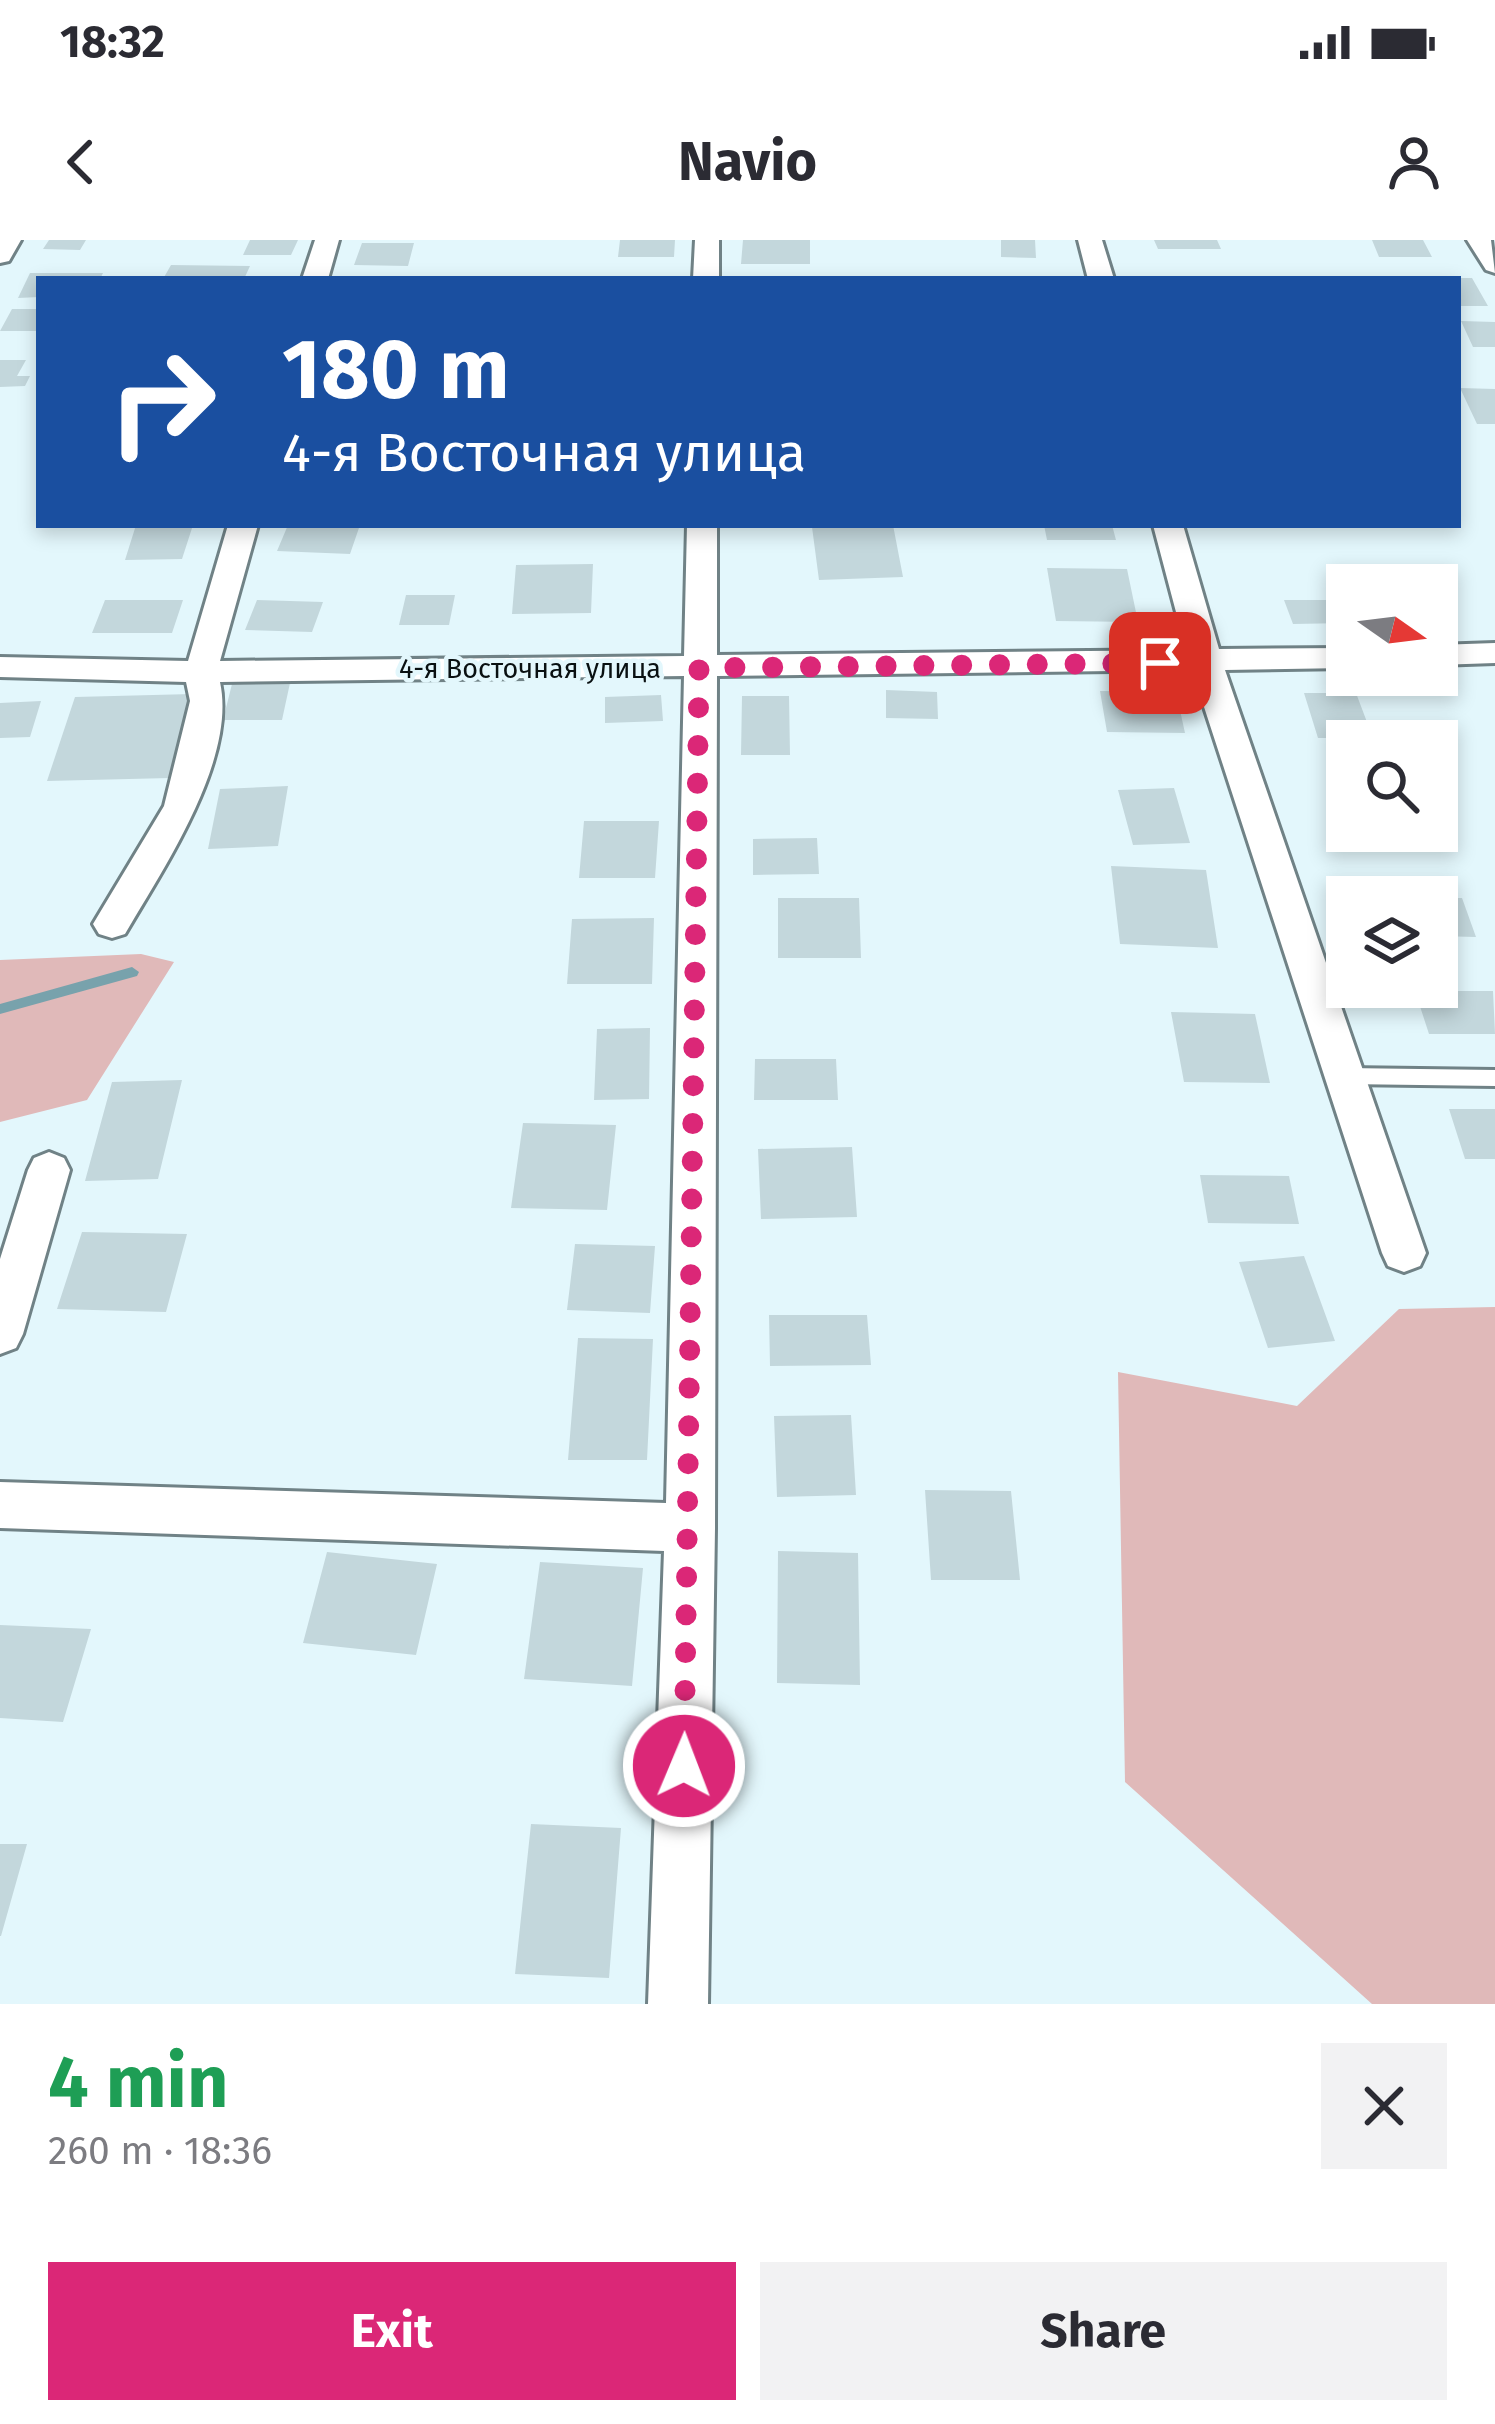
<!DOCTYPE html>
<html lang="en">
<head>
<meta charset="utf-8">
<style>
  body { margin:0; font-family:"Fira Sans",sans-serif; background:#f2f2f3; color:#2b2b33; height:100vh; display:flex; flex-direction:column; font-size:45px; white-space:nowrap }
  * { box-sizing:border-box; margin:0 }
  p { font-size:39px; color:#7c7c81 }
  .icon { flex:none; width:66px; height:66px; fill:none; stroke:currentColor; stroke-width:2; stroke-linecap:round; stroke-linejoin:round }
  .map { position:relative; height:1764px; overflow:hidden }
  .panel { display:flex; flex-direction:column; background:#fff; flex:1 }
  .panel>* { flex:none }
  .top-card { position:absolute; left:36px; top:36px; width:1425px; height:252px; border-radius:0px; box-shadow:0 6px 18px #0003; background:#1a4fa0; color:#fff; overflow:hidden }
  .needle { width:78px; rotate:104deg }
  .fabs { position:absolute; left:1326px; top:324px; display:grid; gap:24px }
  .fabs a { display:grid; place-items:center; width:132px; height:132px; border-radius:0px; background:#fff; box-shadow:0 6px 18px #0003; font-size:60px }
  .pin { position:absolute; display:grid; place-items:center; width:102px; height:102px; color:#fff; margin:-51px; border-radius:24px; box-shadow:0 6px 18px #0006 }
  .me { position:absolute; width:132px; margin:-66px; rotate:1deg; stroke-linejoin:round; filter:drop-shadow(0 0 9px #0008) }
  .turn { display:flex; align-items:center; gap:42px; height:252px; padding:0 48px; font-size:54px }
  .turn .icon { width:156px; height:156px; stroke-width:2.5 }
  .turn b { display:block; font-size:84px; line-height:102px }
  .round { display:grid; place-items:center; flex:none; width:126px; height:126px; border-radius:0px; background:#f2f2f3 }
  .summary { display:flex; align-items:center; justify-content:space-between; height:204px; padding:0 48px }
  h1 { font-size:72px; font-weight:700; line-height:90px; color:#1e9e55 }
  .action { display:flex; gap:24px; margin-top:auto; padding:24px 48px }
  .action a { flex:1; height:138px; border-radius:0px; background:#db2777; color:#fff; font-size:48px; font-weight:700; line-height:138px; text-align:center }
  .action a+a { background:#f2f2f3; color:#2b2b33 }
  .status { display:flex; justify-content:space-between; align-items:center; height:84px; padding:0 60px; background:#fff; direction:ltr }
  .status svg { height:33px; fill:currentColor }
  header { display:flex; justify-content:space-between; align-items:center; height:156px; padding:0 48px; background:#fff; font-size:54px; font-weight:700 }
  .map>svg:first-child { display:block }
</style>
</head>
<body>
<div class="status"><b>18:32</b><svg viewBox="0 0 49 12"><path d="M0 12V9h3v3zM5 12V6h3v6zM10 12V3h3v9zM15 12V0h3v12zM26 1h20v11H26zM47 4h2v5h-2z"/></svg></div>
<header><svg class="icon" aria-label="back" viewBox="0 0 24 24"><path d="M15 5l-7 7 7 7"/></svg>Navio<svg class="icon" aria-label="person" viewBox="0 0 24 24"><circle cx="12" cy="8" r="4"/><path d="M4 21q1-7 8-7t8 7"/></svg></header>
<div class="map">
<svg width="1495" height="1764" viewBox="0 0 1495 1764">
  <rect width="100%" height="100%" fill="#e3f7fc"/>
  <!-- green -->
  <path fill="#e0b9b9" d="M141,714L174,722L87,860L0,882V720Z
    M1495,1067V1764H1372L1125,1542L1118,1132L1297,1166L1399,1069Z"/>
  <g fill="none" stroke-linecap="round" stroke-linejoin="round">
    <!-- stream -->
    <path fill="#78a2ac" fill-rule="evenodd" d="M132,727L139,732L137,736L0,774V764Z"/>
  </g>
  <!-- building -->
  <path fill="#c3d7dc" d="M49,0H86L80,10L43,9Z
    M250,0H298L291,15H243Z
    M620,0H675L674,17H618Z
    M743,0H810V24H741Z
    M1001,0H1035L1036,18L1001,17Z
    M1154,0H1217L1221,9H1158Z
    M1372,0H1423L1432,17H1379Z
    M362,3H414L408,26L354,25Z
    M171,25L250,26L244,39H163Z
    M30,33H103L100,39H39V57L18,58Z
    M1458,38H1472L1488,66H1458Z
    M12,69H39L38,91H0Z
    M1461,81L1495,82V107H1473Z
    M0,120H26L17,136H30L25,146L0,147Z
    M1460,148L1495,149V184H1477Z
    M136,285H193L182,319L125,320Z
    M288,285H360L350,314L277,311Z
    M893,285L903,337L819,340L812,287Z
    M1044,285H1112L1116,300H1047Z
    M593,324L591,373L512,374L516,325Z
    M1047,328L1127,329L1138,382L1056,381Z
    M406,355H455L449,385H399Z
    M105,360H183L172,393H92Z
    M257,360L323,362L312,392L245,390Z
    M1284,360H1347V383L1293,384Z
    M290,443L282,480H223L232,444Z
    M886,450L937,452L938,479L886,478Z
    M1100,451L1176,452L1185,493L1107,492Z
    M1304,453H1356L1373,498H1318Z
    M192,454L170,538L47,541L75,457Z
    M661,455L663,481L605,483V457Z
    M742,456H789L790,515H741Z
    M41,461L30,497L0,498V463Z
    M288,546L278,606L208,609L220,549Z
    M1174,548L1190,603L1133,605L1118,550Z
    M584,581H659L655,638H579Z
    M817,598L819,634L753,635V599Z
    M1111,626L1206,630L1218,708L1120,704Z
    M778,658H859L861,718H778Z
    M1437,658H1462L1476,697L1437,696Z
    M654,678L652,744H567L572,679Z
    M1415,751H1493L1495,794H1429Z
    M1171,772L1255,774L1270,843L1184,842Z
    M650,788L649,859L594,860L597,789Z
    M755,819H836L838,860H754Z
    M182,840L158,939L85,941L112,842Z
    M1449,869H1495V919H1465Z
    M523,883L616,885L607,970L511,968Z
    M852,907L857,977L761,979L758,909Z
    M1200,935L1289,936L1299,984L1208,983Z
    M82,992L187,994L166,1072L57,1069Z
    M575,1004L655,1006L650,1073L567,1070Z
    M1304,1016L1335,1101L1268,1108L1239,1022Z
    M769,1075H867L871,1125L770,1126Z
    M578,1098L653,1099L647,1220H568Z
    M851,1175L856,1255L777,1257L774,1176Z
    M925,1250L1011,1251L1020,1340H931Z
    M778,1311L858,1313L860,1445L777,1443Z
    M327,1312L437,1324L416,1415L303,1403Z
    M540,1322L643,1328L632,1446L524,1439Z
    M0,1385L91,1389L63,1482L0,1478Z
    M531,1584L621,1588L609,1738L515,1734Z
    M0,1604H27L1,1696H0Z"/>
  <g fill="none" stroke-linecap="round" stroke-linejoin="round">
    <!-- lane casing -->
    <g stroke="#708286" stroke-width="6">
      <path id="lane" d="M1345,828L1495,830V846L1345,844L1335,836Z"/>
    </g>
    <!-- street casing -->
    <g stroke="#708286" stroke-width="6">
      <path id="street" d="M0,0H21L9,21L0,23Z
        M315,0H339L328,39H302Z
        M695,0H719V39H693Z
        M1078,0H1102L1114,39H1088Z
        M1467,0H1491L1495,33L1486,30Z
        M228,285H258L220,421L684,416L687,285H717V415L1186,410L1153,285H1183L1219,409L1347,408V428L1225,430L1426,1013L1420,1026L1404,1032L1388,1026L1382,1013L1192,430L717,436L715,1288L708,1764H648L664,1311L0,1288V1242L666,1263L684,436L220,442C237,520 163,629 125,694L112,698L99,694L93,684L164,566L190,461L186,442L0,437V417L188,421Z
        M1495,403V423L1437,425V405Z
        M49,912L64,918L70,930L23,1094L16,1108L0,1114V1019L28,930L34,918Z"/>
    </g>
    <!-- lane -->
    <use href="#lane" fill="#fff" fill-rule="evenodd"/>
    <!-- street -->
    <use href="#street" fill="#fff" fill-rule="evenodd"/>
  </g>
  <g fill="none" stroke-linecap="round" stroke-linejoin="round">
    <!-- route -->
    <path stroke="#db2777" stroke-width="21" stroke-dasharray="0 37.8" d="M684,1526L699,428L1160,423"/>
  </g>
  <g text-anchor="middle" dominant-baseline="central" stroke-width="9" stroke-linejoin="round" paint-order="stroke">
    <!-- far-street labels -->
    <g font-size="27" fill="#091011" stroke="#e3f7fc">
      <text x="530" y="429">4-я Восточная улица</text>
    </g>
  </g>
</svg>
<div class="fabs">
<a><svg class="needle" viewBox="-14 -14 28 28"><path d="M0-13l5 13h-10z" fill="#e53935"/><path d="M0 13l5-13h-10z" fill="#7c7c81"/></svg></a>
<a><svg class="icon" aria-label="search" viewBox="0 0 24 24"><circle cx="10" cy="10" r="6"/><path d="M15 15l6 6"/></svg></a>
<a><svg class="icon" aria-label="layers" viewBox="0 0 24 24"><path d="M12 4l9 5-9 5-9-5zM3 14l9 5 9-5"/></svg></a>
</div>
<div class="pin" style="left:1160px;top:423px;background:#d93025"><svg class="icon" aria-label="arrive" viewBox="0 0 24 24"><path d="M6 21V4h12l-3 4 3 4H6"/></svg></div>
<svg class="me" style="left:684px;top:1526px" viewBox="-20 -20 40 40"><circle r="17" fill="#db2777" stroke="#fff" stroke-width="3"/><path d="M0-11L8 9 0 5-8 9z" fill="#fff"/></svg>
<div class="top-card">
<div class="turn"><svg class="icon" aria-label="right" viewBox="0 0 24 24"><path d="M7 20v-9h11M14 6l5 5-5 5"/></svg><div><b>180 m</b>4-я Восточная улица</div></div>
</div>
</div>
<section class="panel">
<div class="summary"><div><h1>4 min</h1><p>260 m · 18:36</p></div><a class="round"><svg class="icon" aria-label="close" viewBox="0 0 24 24"><path d="M6 6l12 12M18 6L6 18"/></svg></a></div>
<div class="action"><a>Exit</a><a>Share</a></div>
</section>
</body>
</html>
